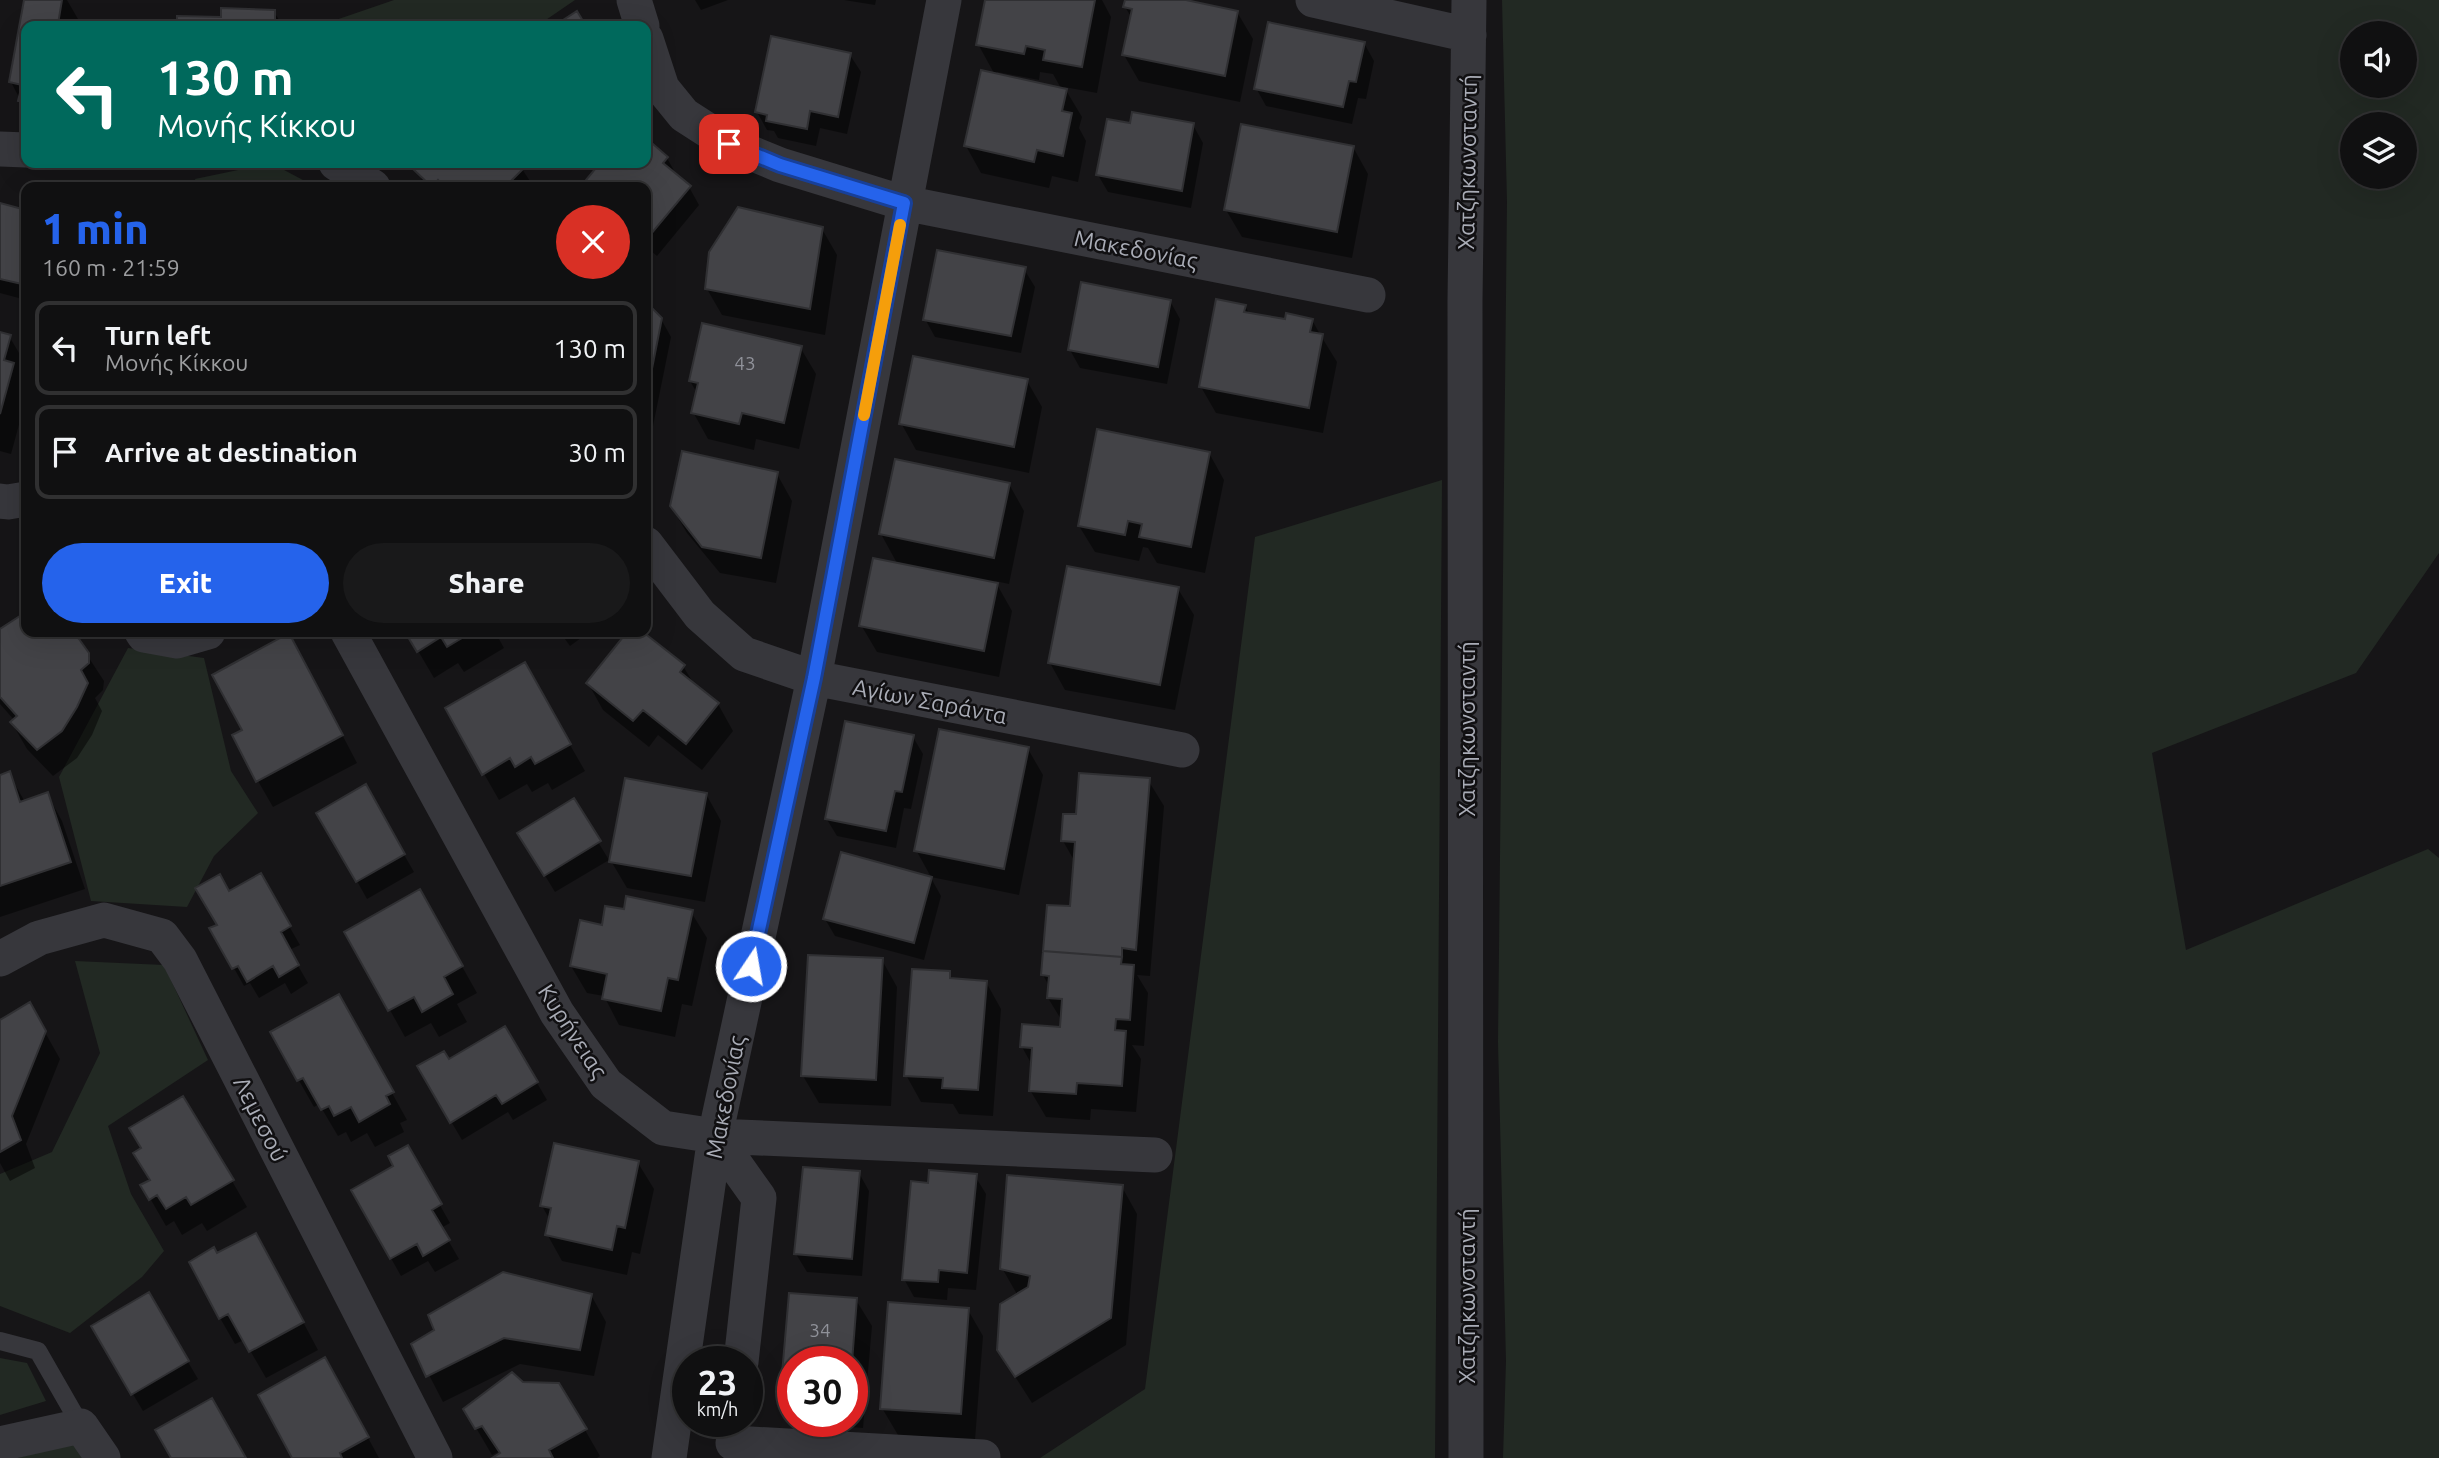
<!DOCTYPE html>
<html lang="en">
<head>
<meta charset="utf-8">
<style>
  body { margin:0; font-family:Ubuntu,sans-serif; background:#19191a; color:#f1f3f6; height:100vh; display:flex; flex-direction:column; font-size:26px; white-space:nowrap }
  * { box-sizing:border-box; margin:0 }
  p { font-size:23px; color:#9c9d9f }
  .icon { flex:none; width:38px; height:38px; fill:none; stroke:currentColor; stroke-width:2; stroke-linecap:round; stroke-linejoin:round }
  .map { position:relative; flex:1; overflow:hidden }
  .sheet { position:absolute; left:21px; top:182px; width:630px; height:455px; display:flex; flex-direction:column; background:#101011; border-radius:14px; box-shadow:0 7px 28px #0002,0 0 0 2px #303031 }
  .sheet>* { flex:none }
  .guide { position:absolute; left:21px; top:21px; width:630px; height:147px; border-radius:14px; box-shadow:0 7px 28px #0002,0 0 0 2px #303031; background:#00695c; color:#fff; overflow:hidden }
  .controls { position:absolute; left:2340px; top:21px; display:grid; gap:14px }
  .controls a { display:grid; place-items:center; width:77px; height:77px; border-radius:50%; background:#101011; box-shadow:0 7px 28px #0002,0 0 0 2px #303031; font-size:35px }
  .speed { position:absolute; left:672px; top:1346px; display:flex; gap:14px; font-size:35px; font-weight:700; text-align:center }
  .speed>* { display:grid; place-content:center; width:91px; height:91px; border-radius:50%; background:#101011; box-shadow:0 7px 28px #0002,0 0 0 2px #303031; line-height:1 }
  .speed small { font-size:18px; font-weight:400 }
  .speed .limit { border:10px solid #d22; background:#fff; color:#111 }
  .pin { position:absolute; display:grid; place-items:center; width:60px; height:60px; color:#fff; margin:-30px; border-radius:14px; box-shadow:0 4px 10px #0006 }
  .me { position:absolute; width:77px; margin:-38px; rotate:12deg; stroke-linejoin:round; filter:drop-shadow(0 0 5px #0008) }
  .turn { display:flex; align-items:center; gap:24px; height:147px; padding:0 21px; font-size:32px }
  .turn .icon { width:91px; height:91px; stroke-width:2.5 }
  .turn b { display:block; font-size:49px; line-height:60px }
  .round { display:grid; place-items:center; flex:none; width:74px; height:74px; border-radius:37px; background:#19191a }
  .overview { display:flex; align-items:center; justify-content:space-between; height:119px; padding:0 21px }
  h1 { font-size:42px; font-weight:800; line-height:52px; color:#2563eb }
  .cta { display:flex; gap:14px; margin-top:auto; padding:14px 21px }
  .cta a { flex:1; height:80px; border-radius:42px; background:#2563eb; color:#fff; font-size:28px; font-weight:800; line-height:80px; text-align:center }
  .cta a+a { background:#19191a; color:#f1f3f6 }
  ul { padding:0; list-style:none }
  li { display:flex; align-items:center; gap:21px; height:94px; margin:0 14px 10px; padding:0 7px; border:4px solid #303031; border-radius:14px }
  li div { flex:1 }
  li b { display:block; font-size:26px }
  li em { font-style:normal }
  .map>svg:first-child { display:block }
</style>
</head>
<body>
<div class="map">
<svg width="2439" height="1458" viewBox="0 0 2439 1458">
  <rect width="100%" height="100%" fill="#161517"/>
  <!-- green -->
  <path fill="#222923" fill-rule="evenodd" d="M394,0H575L537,26H326L327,23Z
    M1502,0H2439V553L2356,673L2152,753L2186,950L2428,849L2439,858V1458H1503L1506,1361L1498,1042L1507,202ZM2404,33V86H2352V33ZM2352,124H2404V177H2352Z
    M271,163L316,187H197L195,179Z
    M1442,480L1435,1458H1040L1145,1389L1255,537Z
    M128,648L204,658L231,771L258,813L214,856L187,907L91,901L59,777Z
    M75,961L164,965L208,1060L108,1126L131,1194L164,1251L142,1277L70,1333L0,1306V1174L52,1152L100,1053Z
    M0,1358L27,1363L46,1401L0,1415Z
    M76,1443L85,1458H17Z"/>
  <!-- shadow -->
  <path fill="#0007" fill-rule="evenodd" d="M26,0H67L78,19L77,26H26V111L11,82Z
    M695,0H728L701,10Z
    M844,0H876L875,5Z
    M986,0H1102L1111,17L1097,93L1064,87L1082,117L1079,128L1086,141L1078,182L1052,176L1049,188L981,173L966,146L995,75L978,44ZM997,72L1039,80L1040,72L1053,74L1062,90L997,75Z
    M1127,0H1178L1237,12L1253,39L1240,102L1139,81L1124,55L1132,18L1125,7Z
    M274,12L283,26H178V18L223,19Z
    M1364,43L1374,61L1366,99L1358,98L1352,124L1266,106L1256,88Z
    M850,55L861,72L847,134L820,128L816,146L778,138L774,131L767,130L757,112Z
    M1193,125L1203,143L1191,208L1108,192L1098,175Z
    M646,140L667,158L677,176L689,187L699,205L657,256L646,247V187L583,186L603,163H646Z
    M1353,147L1368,174L1352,258L1242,237L1226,210Z
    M424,163H518L534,187H426L416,170Z
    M0,205L26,212V300L0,293Z
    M822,229L837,255L825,335L722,315L707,289Z
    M1024,269L1035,287L1021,353L935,337L925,319Z
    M1170,301L1180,319L1167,384L1080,368L1070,350Z
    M646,303L661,319L671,337L653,426L646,432Z
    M1245,306L1250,315L1287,321L1312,320L1321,336L1337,362L1323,433L1216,413L1201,387Z
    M0,334L9,336L25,363L21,378L26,387V399L11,454L0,451Z
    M800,347L816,374L799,449L756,439L754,450L708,439L693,412L697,393L690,381Z
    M1027,381L1042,407L1029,473L916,450L901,423Z
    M1209,453L1224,480L1205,573L1157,563L1148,548L1143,547L1139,561L1095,552L1079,526Z
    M777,474L792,501L776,583L720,573L687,533L671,506Z
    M1009,484L1024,511L1009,584L995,581L1012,611L999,677L877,652L861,625L898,565L881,534Z
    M1178,589L1194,615L1175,710L1065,690L1050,663Z
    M26,614V632H72L104,681L103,690L95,698L102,711L92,735L77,758L53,776L27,749L12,723L15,721L0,704V631Z
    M407,632H495L504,648L464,672L458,663L434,678Z
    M560,632H589L570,646Z
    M629,632H641L683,666L695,686L718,704L733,731L702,770L658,735L649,747L603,710L588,683Z
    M304,662L357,763L273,807L258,781L244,731Z
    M524,665L585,771L552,790L548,783L532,792L527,784L499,800L447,709Z
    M913,737L923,754L911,809L904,808L896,848L837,836L826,818Z
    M1028,749L1043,775L1019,895L931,877L916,850Z
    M9,774L25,802L47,794L62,821L85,889L0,917V777Z
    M1148,780L1164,806L1150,976L1137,975L1148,993L1144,1046L1132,1045L1141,1059L1136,1112L1091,1109L1090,1120L1046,1117L1030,1090L1032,1065L1022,1047L1061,1029L1062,1021L1048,998L1049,986L1043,975L1072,908L1075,862L1063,841L1077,816Z
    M365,787L414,872L367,899L319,813Z
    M706,794L721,821L705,902L627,888L611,861Z
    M573,801L609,860L555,892L530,851Z
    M260,876L300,945L289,950L308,983L291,994L285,983L259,998L250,983L244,986L212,929L219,925L229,893Z
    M931,878L941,896L924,960L835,936L825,919Z
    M420,892L477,993L457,1004L467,1022L439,1037L431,1023L405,1037L347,933Z
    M625,912H691L707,938L692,1006L682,1004L675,1037L619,1025L604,996L587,993L571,966L603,927Z
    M882,960L897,987L891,1106L819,1103L803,1076Z
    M949,973L953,980L986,982L1001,1009L993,1116L959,1114L953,1104L921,1102L906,1075Z
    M29,1004L60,1059L26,1144L35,1168L10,1181L0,1163V1022Z
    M353,1023L407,1120L400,1123L404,1132L375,1147L367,1133L351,1142L346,1132L338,1136L319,1104L314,1107L272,1033Z
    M505,1028L547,1100L513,1120L508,1112L462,1140L419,1067L448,1061Z
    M407,1147L450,1223L441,1228L459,1259L435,1272L428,1261L401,1276L353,1191L396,1167Z
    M638,1163L654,1189L640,1254L632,1252L627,1275L562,1261L547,1234L550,1220L542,1206Z
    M859,1173L869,1191L862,1276L807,1272L796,1254Z
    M975,1176L986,1194L976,1290L948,1288L947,1300L914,1297L904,1279L930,1185Z
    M232,1181L247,1207L207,1231L202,1223L182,1235L174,1221L166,1226L143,1186Z
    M1122,1187L1137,1214L1126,1345L1032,1403L998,1350L1018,1296L1002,1268Z
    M217,1256L271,1262L318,1350L266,1378L244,1340L235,1344L220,1318Z
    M148,1294L198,1379L143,1411L93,1327Z
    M591,1295L606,1322L594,1376L520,1364L443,1402L413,1344Z
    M790,1295L856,1300L872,1326L863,1428L797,1423L796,1421H852V1362H793V1416L782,1397Z
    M968,1310L983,1336L975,1440L898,1435L882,1408Z
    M340,1386L379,1458H294Z
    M465,1409L585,1430L600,1456L597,1458H495L504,1449L492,1455Z"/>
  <!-- building -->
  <path fill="#434347" stroke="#303033" stroke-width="2" d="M24,0H62L58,24L70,26H26V102L18,101L22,85L9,82Z
    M985,0H1095L1082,67L1043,60L1045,50L1026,46L1024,54L976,45Z
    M1125,0H1186L1238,11L1225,76L1122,55L1132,9L1123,7Z
    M221,8L275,10V26H177V16L221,17Z
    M577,11L586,26H554Z
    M1268,22L1365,42L1356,82L1349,81L1343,107L1254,89Z
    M771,36L851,53L838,117L810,111L807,129L766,121L767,115L755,112Z
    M981,70L1067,89L1062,111L1072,113L1063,156L1037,150L1034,162L964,146Z
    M1132,112L1194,123L1182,191L1096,175L1107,119L1130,123Z
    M1241,124L1354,146L1337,232L1224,210Z
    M646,138L668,157L663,163L691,186L646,240V187L581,186L600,163H646Z
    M421,163H521L525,167L505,187H445L438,180L432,187L414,170Z
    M0,203L26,210V285L0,279Z
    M738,207L823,227L810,309L705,289L709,252Z
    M937,250L1026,267L1011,336L923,320Z
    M1081,282L1171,300L1158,367L1068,350Z
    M1216,299L1246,305L1244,312L1285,319L1286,313L1313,319L1310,332L1323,334L1309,408L1199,387Z
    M646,302L662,318L646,399Z
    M702,323L802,346L784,423L742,413L739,424L691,413L698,383L689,381Z
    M0,332L11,335L4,360L14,363L0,414Z
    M913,356L1028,379L1014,447L899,424Z
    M1097,429L1210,452L1191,547L1139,537L1142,524L1128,521L1125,535L1078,526Z
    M682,451L778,472L761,558L702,547L670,506Z
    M895,459L1010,483L994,558L879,534Z
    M873,558L998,583L984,651L859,626Z
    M1067,566L1179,587L1160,685L1048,663Z
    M26,612V632H74L89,653V663L81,670L88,683L77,707L62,731L37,750L10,722L17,716L0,697V629Z
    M405,632H472L447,647L441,637L417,652Z
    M627,632H643L685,665L680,672L719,703L686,744L643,710L633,721L586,683Z
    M289,633L343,735L256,782L232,735L242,730L212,675Z
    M525,662L571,744L535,764L531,757L515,767L510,758L482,775L445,708Z
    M845,721L914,735L902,792L895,791L886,831L825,819Z
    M939,729L1029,747L1004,869L914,851Z
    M10,771L20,802L48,792L71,862L0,886V775Z
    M1079,773L1150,778L1136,950L1122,948V957L1043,951L1047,905L1070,906L1075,842L1061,841L1063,814H1076Z
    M625,778L707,793L691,876L609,862Z
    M366,784L405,854L356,882L316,813Z
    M574,798L601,841L544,876L517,833Z
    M841,852L932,877L914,943L823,919Z
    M261,873L291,926L281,932L299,965L279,977L273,966L247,982L238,966L232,969L209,928L217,925L195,888L220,874L229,891Z
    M420,889L463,966L444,977L453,994L422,1012L414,997L388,1011L344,932Z
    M626,896L693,910L678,980L668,978L661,1011L602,999L607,974L570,966L580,920L602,925L605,906L624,909Z
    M1043,951L1122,957L1121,964L1134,965L1130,1020L1116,1019L1115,1030L1126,1031L1122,1086L1077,1083L1076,1094L1029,1091L1032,1048L1020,1047L1022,1024L1060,1027L1062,999L1047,998L1049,976L1041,975Z
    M808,955L883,958L876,1080L801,1076Z
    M912,969L950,971V978L987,981L978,1090L942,1088L943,1078L904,1076Z
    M339,994L394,1092L386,1096L390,1104L359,1122L351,1107L334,1116L329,1106L321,1110L303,1078L297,1081L270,1032Z
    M30,1002L46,1031L12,1116L21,1140L0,1152V1020Z
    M505,1026L538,1082L502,1104L496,1095L450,1123L417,1066L444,1051L449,1059Z
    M183,1096L234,1180L191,1205L186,1197L166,1209L157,1195L149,1200L140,1185L150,1180L133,1153L141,1148L129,1128Z
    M554,1143L639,1161L625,1228L617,1226L612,1250L545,1235L551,1208L540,1206Z
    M408,1145L442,1204L432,1210L450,1240L423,1256L417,1244L390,1259L351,1190L393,1166L388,1156Z
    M803,1167L860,1171L852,1259L794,1254Z
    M929,1170L977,1174L967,1273L939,1270L938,1282L902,1280L911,1181L928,1183Z
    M1007,1175L1123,1185L1111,1318L1015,1377L997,1350L1000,1304L1028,1287L1030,1276L1000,1269Z
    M256,1233L304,1322L249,1352L228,1314L219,1319L189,1262L214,1247L217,1253Z
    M503,1272L592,1294L580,1350L504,1338L426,1377L411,1344L434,1330L428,1315Z
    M149,1292L189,1361L131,1395L91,1326Z
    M789,1293L857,1298L852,1362H793V1398L780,1397Z
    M888,1302L969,1308L961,1414L880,1409Z
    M325,1357L369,1437L340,1453L342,1458H292L258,1395Z
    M512,1372L523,1382L559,1383L587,1429L549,1450L553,1458H492L500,1453L482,1426L475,1429L463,1409Z
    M212,1398L246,1458H171L155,1430Z"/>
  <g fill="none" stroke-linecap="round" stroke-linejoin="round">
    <!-- lane -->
    <path stroke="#37373c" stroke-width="18" d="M0,1341L38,1351L81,1426"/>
    <!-- street -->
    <path stroke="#37373c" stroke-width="35" d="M634,0L642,26
      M1313,0L1469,35
      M646,39L662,88L684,115L729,144L780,165L904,203L1368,295
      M0,149L26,150
      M336,163L373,187
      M0,501L8,502L26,499
      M646,544L700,615L744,654L814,678L1182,750
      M142,632L144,635L177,641L208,632
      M348,632L557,1013L606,1084L663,1128L715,1136L1155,1155
      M0,959L39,938L104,920L162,936L180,960L435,1458
      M715,1136L759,1198L741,1362
      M733,1443L983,1457
      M0,1444L81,1426L103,1458
      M669,1458L715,1136L814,678L944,0
      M1466,1458L1465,301L1469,0"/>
  </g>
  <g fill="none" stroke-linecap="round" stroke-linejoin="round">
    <!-- route casing -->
    <g stroke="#184099" stroke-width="18">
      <path id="route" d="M729,144L780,165L904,203L814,678L751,966"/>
    </g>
    <!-- route -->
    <use href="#route" stroke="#2563eb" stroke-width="12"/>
    <!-- slow -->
    <path stroke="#f59e0b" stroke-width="12" d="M864,415L900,225"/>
  </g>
  <g text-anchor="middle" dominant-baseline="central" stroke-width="5" stroke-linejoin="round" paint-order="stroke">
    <!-- number labels -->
    <g font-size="19" fill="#90929a">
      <text x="745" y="363">43</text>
      <text x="820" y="1330">34</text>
    </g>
    <!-- street labels -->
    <g font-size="23" fill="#a9acb6" stroke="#111012">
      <text transform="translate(1467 162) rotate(-89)">Χατζηκωνσταντή</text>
      <text transform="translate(1136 249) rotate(11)">Μακεδονίας</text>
      <text transform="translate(930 701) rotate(11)">Αγίων Σαράντα</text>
      <text transform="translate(1466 729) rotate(-90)">Χατζηκωνσταντή</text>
      <text transform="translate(573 1031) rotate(57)">Κυρήνειας</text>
      <text transform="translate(725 1097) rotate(-79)">Μακεδονίας</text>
      <text transform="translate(261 1119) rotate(63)">Λεμεσού</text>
      <text transform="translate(1466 1296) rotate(-90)">Χατζηκωνσταντή</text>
    </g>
  </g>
</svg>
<div class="controls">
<a><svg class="icon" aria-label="sound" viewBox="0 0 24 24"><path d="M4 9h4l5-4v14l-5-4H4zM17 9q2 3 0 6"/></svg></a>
<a><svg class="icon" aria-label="layers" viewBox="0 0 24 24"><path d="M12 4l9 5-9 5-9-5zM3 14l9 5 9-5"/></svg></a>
</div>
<div class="speed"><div>23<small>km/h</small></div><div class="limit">30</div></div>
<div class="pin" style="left:729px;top:144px;background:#d93025"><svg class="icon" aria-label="arrive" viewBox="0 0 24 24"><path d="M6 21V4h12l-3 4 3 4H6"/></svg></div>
<svg class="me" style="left:751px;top:966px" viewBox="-20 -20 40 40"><circle r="17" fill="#2563eb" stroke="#fff" stroke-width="3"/><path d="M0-11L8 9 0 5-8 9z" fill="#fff"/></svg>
<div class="guide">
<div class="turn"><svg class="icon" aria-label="left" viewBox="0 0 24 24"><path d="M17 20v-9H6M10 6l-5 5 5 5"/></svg><div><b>130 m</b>Μονής Κίκκου</div></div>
</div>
<section class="sheet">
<div class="overview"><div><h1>1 min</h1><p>160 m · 21:59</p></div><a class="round" style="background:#d93025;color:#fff"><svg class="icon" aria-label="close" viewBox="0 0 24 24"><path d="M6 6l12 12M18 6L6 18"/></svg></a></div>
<ul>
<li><svg class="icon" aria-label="left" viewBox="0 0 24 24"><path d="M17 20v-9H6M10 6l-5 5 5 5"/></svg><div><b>Turn left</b><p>Μονής Κίκκου</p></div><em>130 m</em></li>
<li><svg class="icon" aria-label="arrive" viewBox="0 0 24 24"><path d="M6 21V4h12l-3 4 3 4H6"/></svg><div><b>Arrive at destination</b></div><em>30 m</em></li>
</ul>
<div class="cta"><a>Exit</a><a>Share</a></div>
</section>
</div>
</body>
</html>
